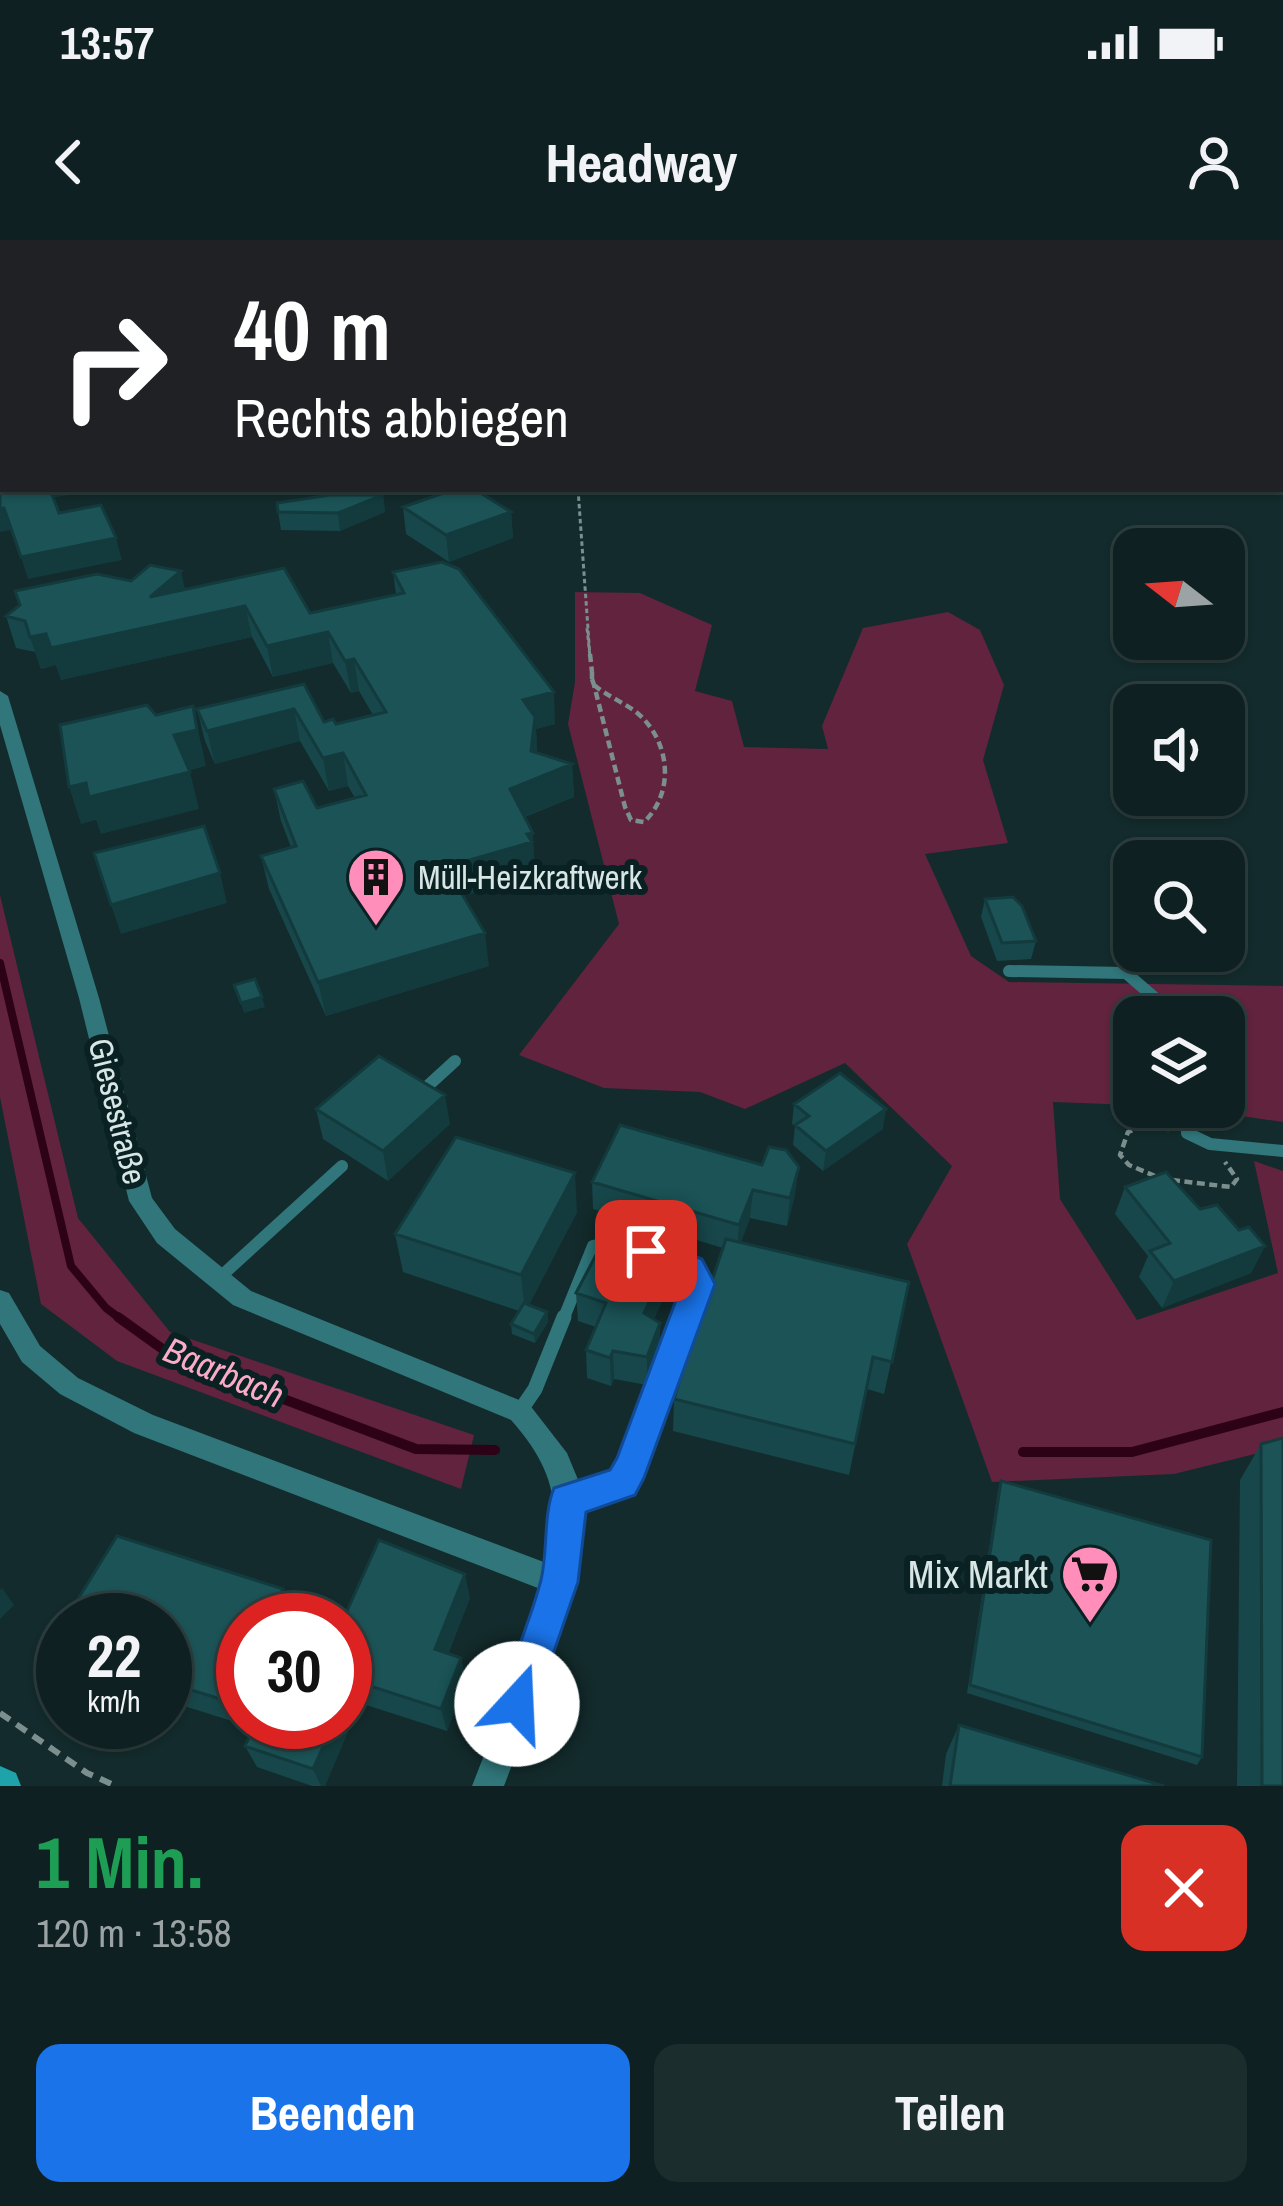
<!DOCTYPE html>
<html lang="de">
<head>
<meta charset="utf-8">
<style>
  body { margin:0; font-family:"Archivo Narrow",sans-serif; background:#1c2d2e; color:#f1f3f6; height:100vh; display:flex; flex-direction:column; font-size:45px; white-space:nowrap }
  * { box-sizing:border-box; margin:0 }
  p { font-size:39px; color:#9ba3a5 }
  .icon { flex:none; width:66px; height:66px; fill:none; stroke:currentColor; stroke-width:2; stroke-linecap:round; stroke-linejoin:round }
  .map { position:relative; height:1546px; overflow:hidden }
  .details { display:flex; flex-direction:column; background:#0e2021; flex:1 }
  .details>* { flex:none }
  .banner { position:absolute; left:0px; top:0px; width:1284px; height:252px; box-shadow:0 3px 9px #0004,0 0 0 3px #2e3e3f; background:#202124; color:#fff; overflow:hidden }
  .needle { width:78px; rotate:287deg }
  .tools { position:absolute; left:1113px; top:288px; display:grid; gap:24px }
  .tools a { display:grid; place-items:center; width:132px; height:132px; border-radius:24px; background:#0e2021; box-shadow:0 3px 9px #0004,0 0 0 3px #2e3e3f; font-size:60px }
  .speed { position:absolute; left:36px; top:1353px; display:flex; gap:24px; font-size:60px; font-weight:700; text-align:center }
  .speed>* { display:grid; place-content:center; width:156px; height:156px; border-radius:50%; background:#0e2021; box-shadow:0 3px 9px #0004,0 0 0 3px #2e3e3f; line-height:1 }
  .speed small { font-size:30px; font-weight:400 }
  .speed .limit { border:18px solid #d22; background:#fff; color:#111 }
  .pin { position:absolute; display:grid; place-items:center; width:102px; height:102px; color:#fff; margin:-51px; border-radius:24px; box-shadow:0 6px 18px #0006 }
  .me { position:absolute; width:132px; margin:-66px; rotate:20deg; stroke-linejoin:round; filter:drop-shadow(0 0 9px #0008) }
  .turn { display:flex; align-items:center; gap:42px; height:252px; padding:0 36px; font-size:54px }
  .turn .icon { width:156px; height:156px; stroke-width:2.5 }
  .turn b { display:block; font-size:84px; line-height:102px }
  .round { display:grid; place-items:center; flex:none; width:126px; height:126px; border-radius:24px; background:#1c2d2e }
  .summary { display:flex; align-items:center; justify-content:space-between; height:204px; padding:0 36px }
  h1 { font-size:72px; font-weight:700; line-height:90px; color:#1e9e55 }
  .cta { display:flex; gap:24px; margin-top:auto; padding:24px 36px }
  .cta a { flex:1; height:138px; border-radius:24px; background:#1a73e8; color:#fff; font-size:48px; font-weight:700; line-height:138px; text-align:center }
  .cta a+a { background:#1c2d2e; color:#f1f3f6 }
  .status { display:flex; justify-content:space-between; align-items:center; height:84px; padding:0 60px; background:#0e2021; direction:ltr }
  .status svg { height:33px; fill:currentColor }
  header { display:flex; justify-content:space-between; align-items:center; height:156px; padding:0 36px; background:#0e2021; font-size:54px; font-weight:700 }
  .map>svg:first-child { display:block }
</style>
</head>
<body>
<div class="status"><b>13:57</b><svg viewBox="0 0 49 12"><path d="M0 12V9h3v3zM5 12V6h3v6zM10 12V3h3v9zM15 12V0h3v12zM26 1h20v11H26zM47 4h2v5h-2z"/></svg></div>
<header><svg class="icon" aria-label="back" viewBox="0 0 24 24"><path d="M15 5l-7 7 7 7"/></svg>Headway<svg class="icon" aria-label="person" viewBox="0 0 24 24"><circle cx="12" cy="8" r="4"/><path d="M4 21q1-7 8-7t8 7"/></svg></header>
<div class="map">
<svg width="1283" height="1546" viewBox="0 0 1283 1546">
  <rect width="100%" height="100%" fill="#132b2c"/>
  <!-- green -->
  <path fill="#61233e" d="M575,352L640,353L712,385L695,451L732,461L744,507L828,509L822,486L863,388L948,372L980,390L1004,445L983,520L1008,603L925,614L971,716L1009,742L1283,746V882L1180,867H1224V777H1134V865L1053,862L1060,959L1137,1080L1278,1033L1254,921L1283,931V1207L1174,1234L992,1242L907,1004L952,926L845,823L745,869L700,852L604,848L519,815L619,684L568,484L575,442Z
    M0,655L78,978L170,1092L474,1195L461,1249L117,1121L41,1064L0,857Z"/>
  <g fill="none" stroke-linecap="round" stroke-linejoin="round">
    <!-- stream-far1 -->
    <path stroke="#2d0216" stroke-width="8" d="M0,723L71,1026L106,1068L122,1080"/>
    <!-- stream -->
    <path stroke="#2d0216" stroke-width="10" d="M118,1077L175,1118L416,1209L495,1210
      M1023,1212H1132L1283,1172"/>
    <!-- path-far2 -->
    <path stroke="#7c8f8f" stroke-width="3" stroke-dasharray="4.5 3" stroke-linecap="butt" d="M578,249L590,417
      M587,388L590,417"/>
    <!-- path-far1 -->
    <path stroke="#7c8f8f" stroke-width="4.5" stroke-dasharray="8 4.5" stroke-linecap="butt" d="M590,414L592,432
      M590,414L592,432
      M592,432V439
      M592,432V439
      M592,439L594,445
      M592,439L594,445
      M594,445C606,455 622,462 635,471C670,499 676,551 644,582L631,580L625,567Z
      M1155,936L1129,925L1120,915L1128,892L1141,887L1170,889
      M1172,940L1231,947L1237,939L1225,922"/>
    <!-- path -->
    <path stroke="#7c8f8f" stroke-width="6" stroke-dasharray="12 8" stroke-linecap="butt" d="M0,1473L87,1533L116,1546"/>
    <!-- lane-far1 -->
    <path stroke="#30767a" stroke-width="12" d="M1009,731L1126,733L1177,777
      M420,853L455,821
      M1186,867L1187,893L1210,904L1283,911
      M661,1016L690,1028L698,1044L685,1080
      M218,1039L342,926
      M563,1080L593,1006L614,1003"/>
    <!-- lane -->
    <path stroke="#30767a" stroke-width="15" d="M520,1171L535,1149L564,1077
      M570,1260L622,1243L686,1077"/>
    <!-- street -->
    <path fill="#30767a" fill-rule="evenodd" d="M353,0H363L365,3H355Z
      M0,451L8,456L99,758L152,958L175,989L251,1051L529,1164L567,1213L579,1242L583,1275L575,1342L546,1436L504,1546H472L515,1436L543,1350L134,1193L60,1154L22,1122L0,1084V1050L9,1053L40,1106L78,1138L153,1175L549,1324C562,1263 552,1226 511,1180L233,1065L157,1003L129,961L79,758L0,485Z"/>
    <!-- secondary -->
    <path fill="#1ea3aa" fill-rule="evenodd" d="M0,1526L16,1533L21,1546H0Z"/>
  </g>
  <!-- wall -->
  <path fill="#17474a" d="M450,251L511,272L513,298L449,322L406,294L403,267Z
    M383,255L385,272L340,291L281,290L278,272Z
    M393,332L555,484L536,489L537,513L572,524L574,557L525,577L536,626H534L535,635L463,656L489,726L326,776L269,649L261,616L291,607L281,581L274,549L317,568L355,558L348,546L329,551L300,501L215,524L205,501L197,469L304,444L324,482L336,484L373,475L359,451L351,453L333,423L273,437L252,397L61,440L56,425L41,429L35,412L16,408L6,376L131,341L310,373L396,354Z
    M985,659L1036,701L1031,719L997,721L981,677Z
    M794,864L883,889L823,931L793,905L795,886L792,884Z
    M316,869L450,884L388,941L323,899Z
    M620,885L795,955L787,986L750,978L741,1002L909,1042L884,1154L867,1149L849,1235L673,1191L674,1159L676,1152L670,1151L671,1119L696,1088L723,1008L593,969L592,942Z
    M1125,947L1200,969L1265,1006L1251,1033L1162,1068L1139,1037L1148,1016L1115,974Z
    M577,972L529,1065L547,1072L548,1082L535,1103L512,1094L511,1084L519,1071L403,1032L395,994Z
    M671,1015L670,1043L654,1079L660,1112L647,1145L614,1139L611,1146L587,1138L586,1110L596,1087L578,1081L576,1053Z
    M1261,1204L1283,1546H1237L1240,1240Z
    M1001,1241L1202,1517L1197,1525L967,1453L998,1250Z
    M283,1349L289,1364L243,1380V1482H345V1380L470,1358L448,1414L461,1418L466,1441L447,1491L360,1463L325,1546H312L257,1527L245,1506L254,1488L165,1460V1380Z
    M63,1383V1424L50,1405Z
    M959,1485L1164,1546H942L946,1514Z"/>
  <!-- shaded-wall -->
  <path fill="#133a3c" d="M556,0H579L574,3H551Z
    M0,54H3V83L0,84Z
    M49,249H91L92,251L51,258Z
    M383,255L385,272L340,291L338,273Z
    M4,268L11,290L0,292V269Z
    M511,272L513,298L449,322L446,295Z
    M116,298L122,320L28,339L21,317Z
    M181,331L188,362L245,366L252,397L61,440L51,408L150,357Z
    M328,392L333,423L273,437L267,406Z
    M46,394L56,425L41,429L30,397Z
    M354,419L359,451L351,453L345,421Z
    M554,452L555,484L536,489L537,509L534,539L572,524L574,557L513,581L510,549L523,460Z
    M193,466L206,526L184,532L174,495Z
    M294,469L300,501L215,524L207,491Z
    M343,513L348,546L329,551L323,518Z
    M190,532L199,569L101,594L96,580L81,584L69,547L86,543Z
    M533,593L535,635L450,660L446,627Z
    M220,633L227,663L121,694L111,665Z
    M485,693L489,726L326,776L318,742Z
    M262,757L265,767L244,773L241,763Z
    M445,855L450,884L388,941L383,911Z
    M886,869L883,889L823,931L826,911Z
    M799,927L795,955L787,986L790,958Z
    M575,933L577,972L525,1072L521,1035Z
    M753,950L750,978L737,1012L739,985Z
    M1265,1006L1251,1033L1162,1068L1174,1041Z
    M671,1015L670,1043L644,1101V1073Z
    M547,1072L548,1082L535,1103L534,1094Z
    M660,1083V1112L647,1145V1117Z
    M613,1111L614,1139L611,1146L610,1118Z
    M465,1334L470,1358L440,1432L435,1409Z
    M2,1348L14,1365L0,1379V1350Z
    M283,1349L293,1373L278,1360Z
    M461,1418L466,1441L447,1491L441,1469Z
    M352,1440L360,1463L325,1546H321L313,1529L334,1482H345V1456Z"/>
  <!-- building -->
  <path fill="#1b5356" stroke="#133a3c" stroke-width="3" d="M0,0H126L128,3H3V54H0Z
    M209,0H293L295,3H183Z
    M507,0H556L551,3H525Z
    M3,148V249H50L59,273L101,265L116,298L21,317L4,268L0,269V149Z
    M450,249H474L511,272L446,295L403,267L450,251Z
    M330,255H383L338,273L278,272L277,263Z
    M442,322L459,329L554,452L523,460L535,477L531,511L572,524L510,549L533,593L527,594L532,602L446,627L485,693L318,742L261,616L296,606L274,549L303,541L317,568L366,555L343,513L323,518L294,469L207,491L197,469L304,444L324,482L333,479L336,484L386,472L354,419L345,421L328,392L267,406L245,366L51,408L46,394L30,397L25,381L6,376L20,365L15,351L97,334L131,341L150,325L181,331L150,357L284,328L310,373L404,353L393,332Z
    M147,465L156,475L193,466L197,490L174,495L190,532L89,557L86,543L69,547L60,485Z
    M204,586L220,633L111,665L94,613Z
    M1013,657L1022,666L1036,701L1002,703L985,659Z
    M255,739L262,757L241,763L234,745Z
    M379,816L445,855L383,911L316,869Z
    M840,833L886,869L826,911L795,885L809,876L794,864Z
    M620,885L762,925L769,907L786,910L799,927L790,958L753,950L739,985L592,942Z
    M456,897L575,933L521,1035L395,994Z
    M1166,932L1200,969L1217,965L1239,990L1249,987L1265,1006L1174,1041L1150,1011L1170,1003L1125,947Z
    M607,994L671,1015L644,1073L660,1083L647,1117L613,1111L610,1118L586,1110L606,1063L576,1053Z
    M726,999L909,1042L892,1122L873,1117L855,1204L674,1159L685,1122L671,1119L684,1085L696,1088Z
    M524,1063L547,1072L534,1094L511,1084Z
    M1283,1198V1546H1262L1261,1204Z
    M1001,1241L1211,1300L1202,1517L970,1445Z
    M117,1296L283,1349L278,1360L340,1380H243V1466L165,1442V1380H65Z
    M379,1300L465,1334L435,1409L461,1418L441,1469L352,1440L345,1456V1380H343Z
    M63,1383V1409L50,1405Z
    M256,1482H334L313,1529L245,1506Z
    M959,1485L1164,1546H950Z"/>
  <!-- route -->
  <path fill="#1a73e8" stroke="#114b97" stroke-width="3" d="M646,998L702,1019L715,1044L644,1238L635,1255L586,1272L578,1342L531,1478L517,1484L503,1478L497,1464C512,1424 530,1382 541,1340C548,1311 543,1275 554,1248L610,1230L617,1218L682,1044L679,1037L634,1020L630,1011L634,1001Z"/>
  <!-- icons -->
  <defs>
    <g id="building-pin" transform="scale(3)"><path d="M0 17L-7.5 6A9.5 9.5 0 1 1 7.5 6Z" fill="#ff8eba" stroke="#092122"/><path d="M-4-6H4V6H1V3H-1V6H-4ZM-2.5-4.3h1.7v1.8h-1.7ZM.8-4.3h1.7v1.8H.8ZM-2.5-1h1.7V.8h-1.7ZM.8-1h1.7V.8H.8Z" fill="#111"/></g>
    <g id="supermarket-pin" transform="scale(3)"><path d="M0 17L-7.5 6A9.5 9.5 0 1 1 7.5 6Z" fill="#ff8eba" stroke="#092122"/><path d="M-6-5.5h2.5l.6 2H6L4.5 2H-2.5L-4.4-4H-6ZM-1.5 3.2a1.3 1.3 0 1 0 .1 0ZM3 3.2a1.3 1.3 0 1 0 .1 0Z" fill="#111"/></g>
  </defs>
  <g fill-rule="evenodd">
    <use href="#building-pin" x="376" y="637"/>
    <use href="#supermarket-pin" x="1090" y="1334"/>
  </g>
  <g text-anchor="middle" dominant-baseline="central" stroke-width="12" stroke-linejoin="round" paint-order="stroke">
    <!-- poi labels -->
    <g font-size="33" fill="#d8e6e6" stroke="#092122" text-anchor="start">
      <text x="418" y="637">Müll-Heizkraftwerk</text>
    </g>
    <!-- street labels -->
    <g font-size="33" fill="#d8e6e6" stroke="#092122">
      <text transform="translate(118 871) rotate(76)">Giesestraße</text>
    </g>
    <!-- water labels -->
    <g font-size="36" font-style="italic" fill="#fbabc8" stroke="#092122">
      <text transform="translate(224 1132) rotate(23)">Baarbach</text>
    </g>
    <!-- near-poi labels -->
    <g font-size="39" fill="#d8e6e6" stroke="#092122" text-anchor="end">
      <text x="1048" y="1334">Mix Markt</text>
    </g>
  </g>
</svg>
<div class="tools">
<a><svg class="needle" viewBox="-14 -14 28 28"><path d="M0-13l5 13h-10z" fill="#e53935"/><path d="M0 13l5-13h-10z" fill="#9ba3a5"/></svg></a>
<a><svg class="icon" aria-label="sound" viewBox="0 0 24 24"><path d="M4 9h4l5-4v14l-5-4H4zM17 9q2 3 0 6"/></svg></a>
<a><svg class="icon" aria-label="search" viewBox="0 0 24 24"><circle cx="10" cy="10" r="6"/><path d="M15 15l6 6"/></svg></a>
<a><svg class="icon" aria-label="layers" viewBox="0 0 24 24"><path d="M12 4l9 5-9 5-9-5zM3 14l9 5 9-5"/></svg></a>
</div>
<div class="speed"><div>22<small>km/h</small></div><div class="limit">30</div></div>
<div class="pin" style="left:646px;top:1011px;background:#d93025"><svg class="icon" aria-label="arrive" viewBox="0 0 24 24"><path d="M6 21V4h12l-3 4 3 4H6"/></svg></div>
<svg class="me" style="left:517px;top:1464px" viewBox="-20 -20 40 40"><circle r="19" fill="#fff"/><path d="M0-13L10 11 0 6-10 11z" fill="#1a73e8"/></svg>
<div class="banner">
<div class="turn"><svg class="icon" aria-label="right" viewBox="0 0 24 24"><path d="M7 20v-9h11M14 6l5 5-5 5"/></svg><div><b>40 m</b>Rechts abbiegen</div></div>
</div>
</div>
<section class="details">
<div class="summary"><div><h1>1 Min.</h1><p>120 m · 13:58</p></div><a class="round" style="background:#d93025;color:#fff"><svg class="icon" aria-label="close" viewBox="0 0 24 24"><path d="M6 6l12 12M18 6L6 18"/></svg></a></div>
<div class="cta"><a>Beenden</a><a>Teilen</a></div>
</section>
</body>
</html>
